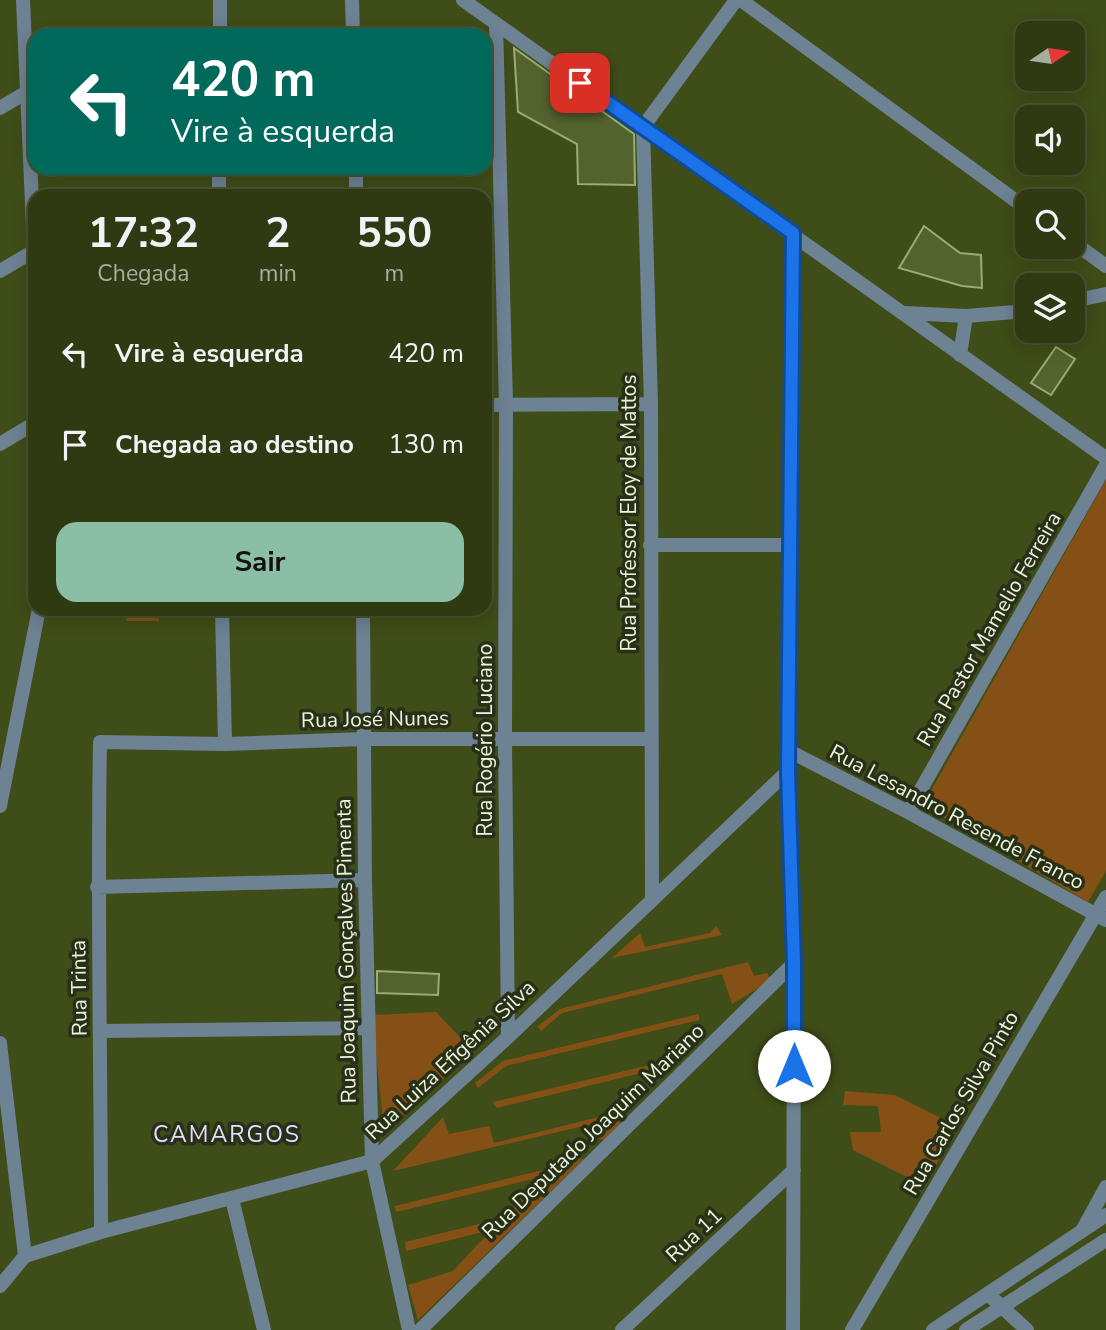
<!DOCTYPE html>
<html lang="pt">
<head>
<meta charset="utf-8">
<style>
  body { margin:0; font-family:"Nunito Sans",sans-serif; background:#3b4520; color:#f1f3f6; height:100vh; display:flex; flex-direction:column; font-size:26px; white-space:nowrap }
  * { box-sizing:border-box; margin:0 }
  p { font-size:23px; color:#a7ad9f }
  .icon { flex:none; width:38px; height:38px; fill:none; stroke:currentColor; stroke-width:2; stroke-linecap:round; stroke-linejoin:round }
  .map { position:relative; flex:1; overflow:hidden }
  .side { position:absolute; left:28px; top:189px; width:464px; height:427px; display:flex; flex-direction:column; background:#2f3a12; border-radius:21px; box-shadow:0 4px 18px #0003,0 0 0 2px #4a5432 }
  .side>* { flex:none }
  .banner { position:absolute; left:28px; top:28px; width:464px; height:147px; border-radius:21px; box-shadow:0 4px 18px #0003,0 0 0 2px #4a5432; background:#00695c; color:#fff; overflow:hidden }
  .needle { width:46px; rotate:77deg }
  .controls { position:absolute; left:1015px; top:21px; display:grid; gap:14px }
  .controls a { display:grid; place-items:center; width:70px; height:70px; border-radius:14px; background:#2f3a12; box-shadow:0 4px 18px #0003,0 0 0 2px #4a5432; font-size:35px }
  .pin { position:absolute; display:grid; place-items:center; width:60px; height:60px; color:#fff; margin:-30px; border-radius:14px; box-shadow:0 4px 10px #0006 }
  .me { position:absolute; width:77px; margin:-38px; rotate:0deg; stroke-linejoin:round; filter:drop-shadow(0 0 5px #0008) }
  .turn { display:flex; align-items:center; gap:24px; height:147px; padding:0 28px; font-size:32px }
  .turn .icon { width:91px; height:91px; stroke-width:2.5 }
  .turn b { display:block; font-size:49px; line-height:60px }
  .eta { display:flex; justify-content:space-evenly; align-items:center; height:119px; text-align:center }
  .eta b { font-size:42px; font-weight:700; line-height:49px }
  .action { display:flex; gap:14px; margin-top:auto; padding:14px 28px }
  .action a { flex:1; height:80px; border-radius:21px; background:#8abfa5; color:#111; font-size:28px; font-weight:700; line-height:80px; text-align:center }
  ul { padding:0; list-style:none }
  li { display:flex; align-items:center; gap:21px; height:91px; padding:0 28px }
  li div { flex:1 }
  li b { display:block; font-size:26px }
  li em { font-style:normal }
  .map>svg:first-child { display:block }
</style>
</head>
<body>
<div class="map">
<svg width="1106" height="1330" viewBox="0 0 1106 1330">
  <rect width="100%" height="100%" fill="#3f4d18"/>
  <!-- green -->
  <path fill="#855015" d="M1106,480V871L1088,902L923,805Z
    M129,609H158L159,621H126Z
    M716,926L722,935L612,958L640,933L645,947L710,933Z
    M748,962L754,976L767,973L772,980L732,1004L722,974L562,1013L541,1031L538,1026L560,1009Z
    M436,1012L474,1052L384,1131L372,1015Z
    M699,1014V1020L506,1066L478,1088L475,1083L503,1061Z
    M671,1060L666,1067L497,1108L493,1102Z
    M845,1091L895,1095L957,1126L925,1186L853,1150L850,1132H881L878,1106L843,1105Z
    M615,1113L622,1126L609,1141L594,1138L592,1124L393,1171L443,1117L449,1134L489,1126L494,1143Z
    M561,1156L584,1159L418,1320L408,1285L453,1271L491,1230L406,1251L405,1242L504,1218L546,1176L396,1212L395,1206L551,1168Z"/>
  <!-- building -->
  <path fill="#53632e" stroke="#9aab74" stroke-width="2" d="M514,48L634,134L635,185L578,184L577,144L518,112Z
    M924,226L960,253L981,255L982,288L962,286L899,268Z
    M1056,347L1075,359L1051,395L1031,383Z
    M377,971L439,974L438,995L377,993Z"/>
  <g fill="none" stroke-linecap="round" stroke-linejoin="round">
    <!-- minor -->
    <path stroke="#6d8293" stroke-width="14" d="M352,0L353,35
      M463,0L1106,458
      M741,0L1027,209
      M496,24L506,404L505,739L508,1037
      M220,35V0
      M0,108L27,92
      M356,168V196
      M219,196V168
      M793,233L787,772L794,963L793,1330
      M1073,242L1106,266
      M0,271L34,251
      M1073,301L1106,294
      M906,313L966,316L1027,311
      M960,355L966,316
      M485,405L651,404
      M0,444L35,423
      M650,545H789
      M222,609L225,744
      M363,609L365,880L372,1161L409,1330
      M789,751L908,812L1106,920
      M908,812L1106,465
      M97,887L365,880
      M652,900L651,404L643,127L736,0
      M101,1031L368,1028
      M232,1199L264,1330
      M1083,1229L1106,1187
      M101,1232C101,1069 97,906 100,742L225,744L364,739H651
      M25,1256L101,1232L372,1161L508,1037L787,772
      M988,1294L1027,1330
      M420,1330L794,963
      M622,1330L794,1170
      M852,1330L1106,897"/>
    <!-- tertiary -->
    <path stroke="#6d8293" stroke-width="14" d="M23,0L35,271
      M0,806L39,609
      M0,1043L25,1256L0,1286
      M933,1330L1106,1215
      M966,1330L1106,1240"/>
  </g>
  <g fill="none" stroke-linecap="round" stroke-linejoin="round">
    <!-- route casing -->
    <g stroke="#114b97" stroke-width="18">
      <path id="route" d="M580,83L793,233L788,772L794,963V1066"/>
    </g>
    <!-- route -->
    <use href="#route" stroke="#1a73e8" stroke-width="12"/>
  </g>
  <g text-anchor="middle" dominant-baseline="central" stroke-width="7" stroke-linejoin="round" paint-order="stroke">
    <!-- street labels -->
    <g font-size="21" fill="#ebf5d8" stroke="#29301a">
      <text transform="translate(629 513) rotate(-90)">Rua Professor Eloy de Mattos</text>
      <text transform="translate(989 629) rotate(-60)">Rua Pastor Mamelio Ferreira</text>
      <text transform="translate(375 719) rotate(-1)">Rua José Nunes</text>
      <text transform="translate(485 740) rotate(-90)">Rua Rogério Luciano</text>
      <text transform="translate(957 817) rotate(28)">Rua Lesandro Resende Franco</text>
      <text transform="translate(346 951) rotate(-91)">Rua Joaquim Gonçalves Pimenta</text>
      <text transform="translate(79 988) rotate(-91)">Rua Trinta</text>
      <text transform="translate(450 1060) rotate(-43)">Rua Luiza Efigênia Silva</text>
      <text transform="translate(961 1103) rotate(-60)">Rua Carlos Silva Pinto</text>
      <text transform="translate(593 1131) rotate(-44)">Rua Deputado Joaquim Mariano</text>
      <text transform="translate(694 1235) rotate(-43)">Rua 11</text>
    </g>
    <!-- neighbourhood labels -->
    <g font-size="23" letter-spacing="2" fill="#e7ddf9" stroke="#29301a">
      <text x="227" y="1134">CAMARGOS</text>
    </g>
  </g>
</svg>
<div class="controls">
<a><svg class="needle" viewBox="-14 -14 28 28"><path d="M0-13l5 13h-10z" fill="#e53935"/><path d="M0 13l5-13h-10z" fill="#a7ad9f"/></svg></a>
<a><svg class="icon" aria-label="sound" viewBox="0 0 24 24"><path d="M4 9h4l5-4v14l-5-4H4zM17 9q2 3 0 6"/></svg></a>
<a><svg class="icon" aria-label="search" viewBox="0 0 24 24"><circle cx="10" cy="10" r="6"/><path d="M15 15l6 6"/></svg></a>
<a><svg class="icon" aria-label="layers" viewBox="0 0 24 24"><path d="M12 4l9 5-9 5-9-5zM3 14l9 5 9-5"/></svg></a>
</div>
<div class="pin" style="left:580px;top:83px;background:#d93025"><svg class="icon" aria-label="arrive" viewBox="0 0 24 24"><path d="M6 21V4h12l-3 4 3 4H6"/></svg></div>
<svg class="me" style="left:794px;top:1066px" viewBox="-20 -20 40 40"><circle r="19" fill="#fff"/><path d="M0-13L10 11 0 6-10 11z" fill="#1a73e8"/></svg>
<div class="banner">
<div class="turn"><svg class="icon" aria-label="left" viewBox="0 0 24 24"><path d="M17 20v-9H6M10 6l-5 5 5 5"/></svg><div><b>420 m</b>Vire à esquerda</div></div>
</div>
<section class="side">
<div class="eta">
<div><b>17:32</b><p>Chegada</p></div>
<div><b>2</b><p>min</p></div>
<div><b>550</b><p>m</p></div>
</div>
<ul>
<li><svg class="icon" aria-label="left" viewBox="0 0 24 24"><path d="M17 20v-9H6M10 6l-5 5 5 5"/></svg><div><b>Vire à esquerda</b></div><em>420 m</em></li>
<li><svg class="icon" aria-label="arrive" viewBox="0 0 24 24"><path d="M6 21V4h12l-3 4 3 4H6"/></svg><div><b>Chegada ao destino</b></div><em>130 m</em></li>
</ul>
<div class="action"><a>Sair</a></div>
</section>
</div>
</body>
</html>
